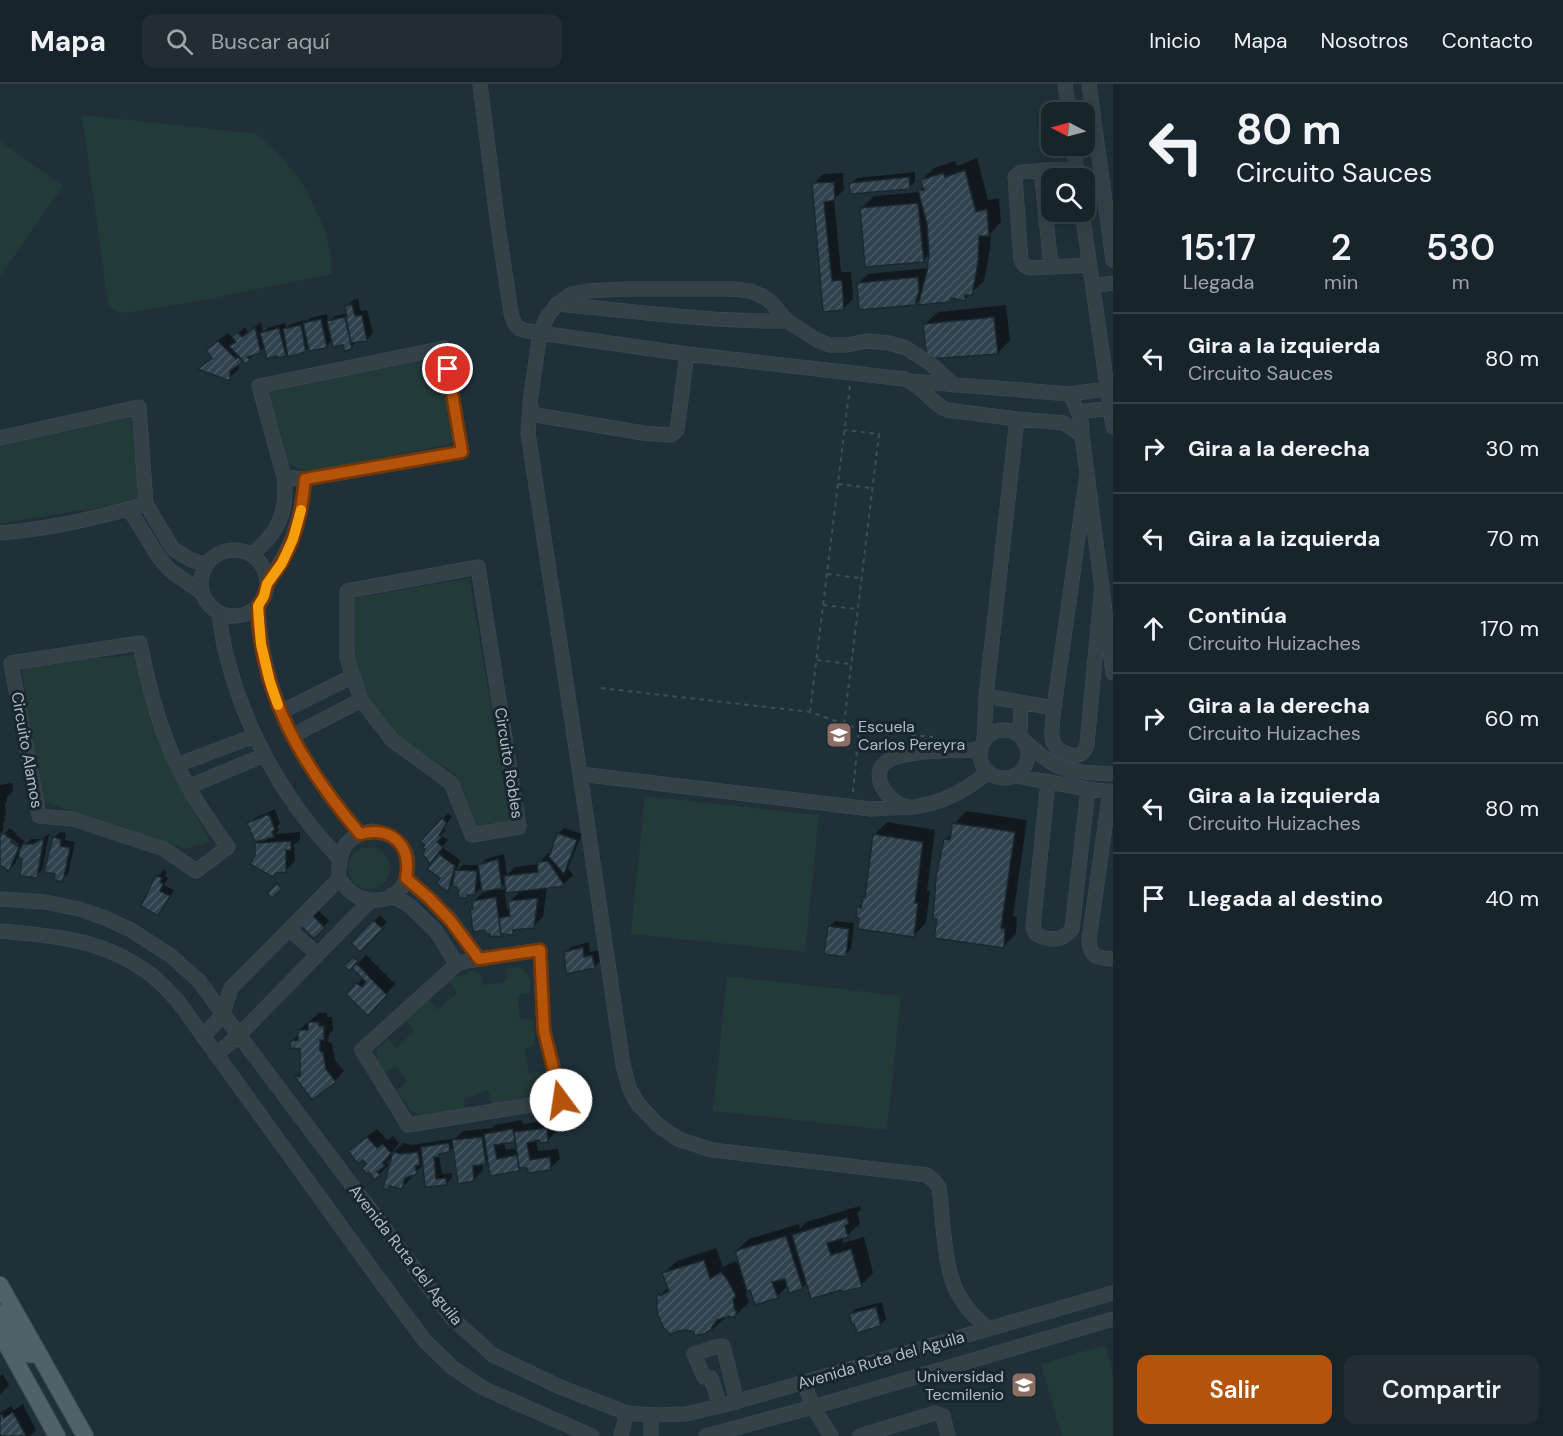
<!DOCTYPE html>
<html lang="es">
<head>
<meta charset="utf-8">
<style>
  body { margin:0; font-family:"DM Sans",sans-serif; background:#212c33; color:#f1f3f6; height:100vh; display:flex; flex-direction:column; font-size:22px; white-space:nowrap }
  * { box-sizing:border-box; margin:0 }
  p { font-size:20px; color:#9fa4a9 }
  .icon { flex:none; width:33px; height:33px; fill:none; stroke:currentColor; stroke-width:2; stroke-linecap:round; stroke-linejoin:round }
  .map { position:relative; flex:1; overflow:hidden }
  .details { display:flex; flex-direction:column; background:#18242b; width:450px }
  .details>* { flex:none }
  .hud { background:#18242b; color:#f1f3f6; overflow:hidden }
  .needle { width:39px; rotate:276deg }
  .buttons { position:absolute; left:1041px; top:18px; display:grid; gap:12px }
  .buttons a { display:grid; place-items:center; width:54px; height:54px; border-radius:12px; background:#18242b; box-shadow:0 6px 24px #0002,0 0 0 2px #364147; font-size:30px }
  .pin { position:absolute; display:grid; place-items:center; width:51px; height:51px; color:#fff; margin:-26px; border:3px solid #fff; border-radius:50%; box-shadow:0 2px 6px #0007 }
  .me { position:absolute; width:66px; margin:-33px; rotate:346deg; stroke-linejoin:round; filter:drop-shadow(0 0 4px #0008) }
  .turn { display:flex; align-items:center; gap:21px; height:126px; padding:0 24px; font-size:27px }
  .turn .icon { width:78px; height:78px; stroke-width:2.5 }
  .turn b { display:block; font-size:42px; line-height:51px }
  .eta { display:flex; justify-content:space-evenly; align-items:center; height:102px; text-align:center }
  .eta b { font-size:36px; font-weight:600; line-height:42px }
  .button { display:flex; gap:12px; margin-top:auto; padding:12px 24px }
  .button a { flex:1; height:69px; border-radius:12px; background:#b45309; color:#fff; font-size:24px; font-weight:600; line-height:69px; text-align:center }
  .button a+a { background:#212c33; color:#f1f3f6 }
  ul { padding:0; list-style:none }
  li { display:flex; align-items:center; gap:18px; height:90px; padding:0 24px; border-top:2px solid #364147 }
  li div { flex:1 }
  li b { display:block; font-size:22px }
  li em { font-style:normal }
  header { display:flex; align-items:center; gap:36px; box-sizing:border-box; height:84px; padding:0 30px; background:#18242b; border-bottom:2px solid #364147 }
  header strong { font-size:28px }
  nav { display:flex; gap:33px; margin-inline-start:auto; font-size:21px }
  .search { width:420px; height:54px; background:#212c33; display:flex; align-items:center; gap:15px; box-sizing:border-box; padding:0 21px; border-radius:12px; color:#9fa4a9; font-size:22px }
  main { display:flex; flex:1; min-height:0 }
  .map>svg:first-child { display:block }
</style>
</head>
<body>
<header>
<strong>Mapa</strong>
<div class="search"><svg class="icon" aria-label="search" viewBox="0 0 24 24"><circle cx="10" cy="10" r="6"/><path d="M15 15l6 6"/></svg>Buscar aquí</div>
<nav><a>Inicio</a><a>Mapa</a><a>Nosotros</a><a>Contacto</a></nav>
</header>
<main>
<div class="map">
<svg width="1113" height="1352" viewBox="0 0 1113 1352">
  <defs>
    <pattern id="building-hatch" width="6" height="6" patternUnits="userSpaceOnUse" patternTransform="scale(1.5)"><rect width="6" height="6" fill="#2f424d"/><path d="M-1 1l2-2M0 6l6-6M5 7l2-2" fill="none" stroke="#4b5b65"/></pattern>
  </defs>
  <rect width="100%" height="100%" fill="#203039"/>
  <!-- park -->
  <path fill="#223a38" d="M82,31L250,49L259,51L273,64L297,92L308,109L325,146L331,173L332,190L189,219L125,229L114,226L109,222L107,213Z
    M0,57L63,102L0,192Z
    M440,272L452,360L310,388L287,380L266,307Z
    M131,332L139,417L0,440V357Z
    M469,494L511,739L478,745L455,690L397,652L367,614L354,574L355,514Z
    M136,571L169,679L210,758L185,765L42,717L21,580Z
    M645,712L819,731L805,868L631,850Z
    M348 784a21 21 0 1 1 42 0a21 21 0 1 1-42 0Z
    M515,883C529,884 532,897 529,909L518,911L519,934L533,936L535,960L529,964L524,965L529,989L541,988L546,1004L541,1012L535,1015L492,1020L488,1006L464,1014L465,1026L419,1031L411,1027L396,1006L407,998L396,982L385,989L376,976L377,965L387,955L397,964L414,947L405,936L424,918L430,917L437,926L457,909L448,896C456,891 466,893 473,886L480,890L483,901L506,898L507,885Z
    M727,892L901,912L887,1046L713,1027Z
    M1105,1261L1113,1289V1352H1062L1041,1280Z"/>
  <!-- shadow -->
  <path fill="#0007" fill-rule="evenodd" d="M977,74L988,116L999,114L1001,138L991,149L990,165L984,197L964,216L953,213L949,217L921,214L915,220L859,199L868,190L928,184L930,169L923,177L861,125L874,112L921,108L920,106L924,102L921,97L934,84L955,77L957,82Z
    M915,88V98L909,103L851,100L857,94Z
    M843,89L844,106L834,115L841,188H851L853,215L844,224L824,226L814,100L823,90Z
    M358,215L361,227L367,226L373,249L367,255L357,257L351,263L345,259L333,256L326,262L309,263L305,267L288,268L285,271L265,263L246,278L243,276L239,279V285L229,294L201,284L213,273L217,257L228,249L233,254L245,243L248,248L261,238L263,249L268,244L285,239L286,244L291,240L306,236L307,237L311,234L327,230L328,238L335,232L348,229L347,222L353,216Z
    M1006,221L1010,256L998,269L925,240L938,228Z
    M12,699L13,707L6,714L7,717L5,720L6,731L4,733L5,737L3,739V746L0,750V701Z
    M275,725L280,739L277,742L279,746L275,750L300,748V755L294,761L295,777L285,787L257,771L256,759L261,755L249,739L255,734Z
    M966,727L1027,736L1013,832L1017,833L1016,850L1003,863L945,756L953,748L954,740Z
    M448,729L452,733L443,744L446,746L441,751L448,756L442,763L460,776L457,786L463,781H480L486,775L504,770L507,791L515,783L539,780V779L548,769H552L558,750L564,744L582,750L568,784L573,791L564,800L547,803L543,833L533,842L518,844L512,849H502L500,851L471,826L474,823V817L483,808V802L475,810L469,809L466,813L459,802L452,801L448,806L433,780L424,769L443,735ZM506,798L507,805L499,806ZM521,806L510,817L511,825H507L505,808Z
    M887,738L935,746L927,807H930L926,839L914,851L859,823L863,819L864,813L867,810L874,751Z
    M10,744L17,750L16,751L24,757L21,765L31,755H41L49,750L42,786L36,792L20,767L15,780L9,785L0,779V755L3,751L17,762L19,760L5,749Z
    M60,748L66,749L65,756L75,758L68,790L62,796L57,789L54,754Z
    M164,786L167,788L165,792L168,794L164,801L174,806L164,824L158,830L143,821L158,792Z
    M319,827L329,837L314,853L303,842Z
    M380,831L387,838L360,866L353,859Z
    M835,837L854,839L851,865L845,871L829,843Z
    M589,858L590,868L598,866L600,877L594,883L565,869L571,863Z
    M366,871L395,900L377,921L348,910L364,893L354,884Z
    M319,929H327V933H332L333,946L329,950L328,958L332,959L335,976L344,987L335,997L296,992L302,987L301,963L292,957L299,950V946Z
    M555,1035L557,1047L547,1057L540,1055H536L538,1067L558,1065L560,1075L550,1084L529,1082L521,1083L518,1086L489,1075L485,1078L482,1079L483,1086L474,1095L454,1062L449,1067L442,1068L439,1071L442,1090L452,1089V1094L447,1099L426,1102L424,1080L416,1088L412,1090L411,1094L402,1103L392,1101L388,1105L393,1072L386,1079L389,1081L375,1094L363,1073L350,1067L359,1058L377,1045L387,1056L393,1052L399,1059L394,1066L395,1067L403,1059L412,1061L456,1054L463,1047L492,1044L495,1041L522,1036L523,1040ZM517,1056L518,1064L506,1066L504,1058Z
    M860,1122L861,1126L857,1129L860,1139L847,1152L842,1154L843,1159L864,1153L873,1189L861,1201L842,1204L808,1198L802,1204L788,1201L777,1213L751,1204L746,1206L747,1215H749L748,1219L735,1232L729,1231L724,1232L725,1234L712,1246L682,1245L672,1250L665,1242L659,1213L669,1202L664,1189L677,1177L716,1164L723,1183L735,1177L742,1184L736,1167L749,1155L799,1140L800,1145L806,1138Z
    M882,1218L886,1235L881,1240L850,1231L856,1225Z
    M3,1290L9,1301L0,1311V1292Z
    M23,1320L36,1346L30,1352H0V1329L11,1322L14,1326Z"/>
  <!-- building -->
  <path fill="url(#building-hatch)" stroke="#1b2830" stroke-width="1.5" d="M965,86L976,128L987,125L989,152H979L978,179L972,211H965V217L951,214L950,218L918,221L927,187L929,170L927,140L918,106H924L920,96L943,89L945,93Z
    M909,93L910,105L850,110L849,99Z
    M834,98L835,116L824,118L832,197L842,196L844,226L823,228L812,99Z
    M918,119L924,178L865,183L860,124Z
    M918,193L919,207L915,221L859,226L857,199Z
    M352,220L355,232L362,231L367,257L351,259L346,233H347L345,222Z
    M345,233L352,265L344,267L343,261L333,263L327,237Z
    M994,233L998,270L927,275L923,240Z
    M321,235L327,264L309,267L303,239Z
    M301,241L306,268L288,273L283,245Z
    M255,243L261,269L247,273L251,276L246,280L229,262L236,258L232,253L238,248L242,253Z
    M279,244L286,272L278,274L277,272L267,275L260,249Z
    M218,257L236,275L238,273L243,278L230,287V296H227L198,285L212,274L206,266Z
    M269,730L275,746L272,748L274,753L255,758L247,739Z
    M442,734L447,739L439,751L442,753L437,758L443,763L430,780L422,769L425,766L423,763L425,761L420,758Z
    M952,739L1015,748L1001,844L1005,845L1004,864L934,854L937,835H933L936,793L944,755L950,756Z
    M3,749L12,756L11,758L19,763L9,787L0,781V752Z
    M557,749L577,756L564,790L549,773Z
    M873,750L923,758L915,819H918L914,853L858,845L859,834H856L857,823L861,824L863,812L865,813Z
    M53,753L61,755L60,762L70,764L63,798L54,796L55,790L44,788Z
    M44,754L37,794L20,792L22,775L19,774V767L23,760H33Z
    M291,757V766H286V788L276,789L273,793L250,780L255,771V759Z
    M439,770L455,782L448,808L436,799L440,794L427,785Z
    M498,775L502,804L482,808L478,781Z
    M548,777L565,802L506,809L504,792L538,788L537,778Z
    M455,786L477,787L475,811H467L466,814H458L459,806L457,805V803H452Z
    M156,791L162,794L160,798L163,800L160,807L170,812L158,832L141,822Z
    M277,799L282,805L272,814L267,809Z
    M496,813L501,852L490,853V850H486L485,846L473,848L470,825H473L472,817Z
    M538,814L534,844L513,846V851L501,850L499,834L510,832L508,817Z
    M312,831L325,844L314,855L301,842Z
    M373,836L383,845L360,868L351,859Z
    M828,842L849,845L846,873L824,870Z
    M583,863L584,873L592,871L595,884L566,890L564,868Z
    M353,873L358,877L349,887L344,882Z
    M356,879L387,911L368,932L346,910L356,899L362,903L366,898L352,884Z
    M308,938H319V942H324V956H320V967L323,968L326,985L336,998L312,1016L294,992H300V965L290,964L291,957L298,956V946H308Z
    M547,1044L548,1058L540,1059L539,1056L527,1059L530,1076L550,1073L551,1086L528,1089L527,1084H519L514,1048Z
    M513,1045L515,1058L494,1061L497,1075L517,1071L519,1087L490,1092L484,1050Z
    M367,1053L377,1064L383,1060L391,1069L383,1079L385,1082L377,1088L381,1091L375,1096L369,1088L366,1090L362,1084L366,1080L363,1076L358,1080L348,1067Z
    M482,1053L486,1080L473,1082L474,1097L458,1100L452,1056Z
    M449,1059L450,1068L439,1070V1073H434L436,1095L446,1094L447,1101L425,1103L421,1063Z
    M393,1068L401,1070L418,1068L420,1081L415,1082L417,1090L405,1094L402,1105L390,1102L388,1106L383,1105Z
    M847,1134L849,1139L845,1142L848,1153L827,1159L831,1171L851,1165L862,1203L842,1208L841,1206L811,1215L792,1151Z
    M786,1152L803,1205L789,1209L785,1195L772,1198L778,1214L755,1221L750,1206L747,1207L735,1167Z
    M704,1176L710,1195L721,1188L727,1195L736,1212L733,1215L735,1227H737L735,1234L729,1232L717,1236L711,1244L713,1247H708L704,1250L698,1251L695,1253L694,1248L687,1246L678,1247L672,1250V1252L663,1243L657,1228V1212L659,1209L660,1212L669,1207L662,1189Z
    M876,1223L881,1242L857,1249L854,1240L852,1241L849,1230Z
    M13,1328L26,1352H0V1331L2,1330L4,1334Z"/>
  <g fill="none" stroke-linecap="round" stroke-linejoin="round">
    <!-- minor casing -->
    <g stroke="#404d56" stroke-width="15">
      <path id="minor" d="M480,0L498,142L511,229C516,249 522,245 540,249L687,270L904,295C921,300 931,319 947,326L1017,335L986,612L984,658
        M1065,0L1069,28
        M1089,0L1113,176
        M1073,62L1078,94
        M1076,84L1021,88L1015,93L1021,176L1024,181L1030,184L1090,181
        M1041,86L1051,183
        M1082,128L1113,343
        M1093,202L1113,199
        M557,220C633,227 710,238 787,237
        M687,270L677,346L671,351L643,349L536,331L531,325L530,318L540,249L547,233L557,220L571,210L587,207L625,205H734L750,207L762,212L771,218L787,237L817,256L830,261H847L867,257L889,259L906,264L931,280L954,301
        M910,297L1070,310L1113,304
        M1070,310L1081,335L1082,351
        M530,322L528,349L580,690L871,725L909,723
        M1078,328L1113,324
        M1017,335L1064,339L1082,351L1113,589
        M0,354L139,323L146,420L173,465L191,476L206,480
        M1087,390L1054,624C1053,634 1050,649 1053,658C1057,668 1074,675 1082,669C1085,667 1086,664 1087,660L1102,501
        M129,425L160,475L171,487L201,508
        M0,449C50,445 98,434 146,420
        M201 499a33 33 0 1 1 66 0a33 33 0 1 1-66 0Z
        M252,470C279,449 288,427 284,393L259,302L444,264L462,368L305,395L284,393
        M478,483L519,743L472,751L451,699L392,656L361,616L347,574V507Z
        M267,500C291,465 301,439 305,395
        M258,522C261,613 303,682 360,750
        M219,529C221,544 223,560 227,574C243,635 271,691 310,741C319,753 330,764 340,775
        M140,559C148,601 159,644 178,683C192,712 209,737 228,763L196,787L164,765L73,735L39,732L11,579Z
        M986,612L1054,624
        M281,628L353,592
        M980 670a24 24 0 1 1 48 0a24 24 0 1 1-48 0Z
        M292,652L361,616
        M1020,652L1021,619
        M1025,658C1034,665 1042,673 1052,679C1069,689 1093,689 1113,690
        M981,666C959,666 902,665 885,679C868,694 892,722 909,723C913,724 919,722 923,721C948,717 969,703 989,688
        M177,681L254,652
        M580,690L623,981L630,1006L638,1020L658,1041L678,1055L712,1066L927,1091L934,1097L939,1103C943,1133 943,1164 951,1192C956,1213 972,1232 989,1245
        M1015,692L1088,705L1113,708
        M1048,698L1033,843L1036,850C1049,857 1062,858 1072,845L1088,705
        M188,703L264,671
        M1110,707L1089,856C1090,874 1098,874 1113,875
        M371,747C395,749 412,764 407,790C402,820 363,824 346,803C344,800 341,798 340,796C337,790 340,778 341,772C344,757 356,750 371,747Z
        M406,794L429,814L451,836L479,875
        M392,811L410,822L435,846L457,880
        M0,815L45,818L79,825L105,834L131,846L171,872L199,897L223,930L452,1234L493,1271L560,1303L627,1329L651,1331L686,1330L728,1320L1113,1209
        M290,846L317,870
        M0,847C56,852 103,855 150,890C160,897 169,908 177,916L381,1198L425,1257L453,1284L483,1304L592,1352
        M540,866L544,947L562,1016L408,1041L362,966L457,880L467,877Z
        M203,953L223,930L231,904L339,795
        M216,971L239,951L370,817
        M804,1299L813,1323L831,1352
        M720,1322L711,1294L704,1293L694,1270L712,1264L723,1262L737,1318
        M651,1331V1352
        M621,1352L627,1329
        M706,1352L813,1323L1113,1235
        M860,1352L935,1329L943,1332L948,1352"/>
    </g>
    <!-- major casing -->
    <g stroke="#404d56" stroke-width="18">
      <path id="major" d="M0,1201L85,1352
        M0,1229L20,1263L27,1270L39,1271
        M0,1249L57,1352"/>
    </g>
    <!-- path -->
    <path stroke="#3b524f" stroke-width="2" stroke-dasharray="4.5 4.5" stroke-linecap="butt" d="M838,400L871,404
      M827,490L860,494
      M823,521L856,525
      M817,576L850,580
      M601,604L810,628L859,645L933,653
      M810,628L850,301
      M844,640L879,350L845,346
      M853,708L859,645"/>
    <!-- minor -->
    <use href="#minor" stroke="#344149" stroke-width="14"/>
    <!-- major -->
    <use href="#major" stroke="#51616a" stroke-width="16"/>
  </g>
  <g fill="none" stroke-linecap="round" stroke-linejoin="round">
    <!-- route casing -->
    <g stroke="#753606" stroke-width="15">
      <path id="route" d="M448,285L462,368L305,395C302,425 297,452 282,478C278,486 270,493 267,501C265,505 265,510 263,514C262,517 259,519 259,522C256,530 259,544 260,553C270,629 312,693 360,750C392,742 412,761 406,794L429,814L450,836L479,875L540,866L544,947L561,1016"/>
    </g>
    <!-- route -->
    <use href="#route" stroke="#b45309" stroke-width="10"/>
    <!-- slow -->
    <path stroke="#f59e0b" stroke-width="10" d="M278,621L270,598L261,560L258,522L264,512L267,500L282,479L293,455L301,426"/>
  </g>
  <!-- icons -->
  <defs>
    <g id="school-square" transform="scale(1.35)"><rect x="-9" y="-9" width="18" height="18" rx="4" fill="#8d6e63" stroke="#19262e"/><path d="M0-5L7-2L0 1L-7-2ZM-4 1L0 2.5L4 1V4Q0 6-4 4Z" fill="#fff"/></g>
    <g id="university-square" transform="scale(1.35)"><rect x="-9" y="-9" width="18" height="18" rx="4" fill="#8d6e63" stroke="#19262e"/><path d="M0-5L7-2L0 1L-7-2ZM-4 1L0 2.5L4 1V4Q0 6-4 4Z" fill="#fff"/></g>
  </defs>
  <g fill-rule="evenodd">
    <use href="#school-square" x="839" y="651"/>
    <use href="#university-square" x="1024" y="1301"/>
  </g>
  <g text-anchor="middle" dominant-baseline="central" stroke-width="6" stroke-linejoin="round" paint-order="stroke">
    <!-- poi labels -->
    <g font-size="16" fill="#aebdc6" stroke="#19262e" text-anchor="start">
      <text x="858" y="642">Escuela<tspan x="858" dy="18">Carlos Pereyra</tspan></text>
      <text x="1004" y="1292" text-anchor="end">Universidad<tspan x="1004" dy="18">Tecmilenio</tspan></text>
    </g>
    <!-- street labels -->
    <g font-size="16" fill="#aebdc6" stroke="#19262e">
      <text transform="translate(27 666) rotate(80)">Circuito Alamos</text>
      <text transform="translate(509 679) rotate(81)">Circuito Robles</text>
      <text transform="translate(406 1171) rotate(52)">Avenida Ruta del Aguila</text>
      <text transform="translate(881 1276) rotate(-16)">Avenida Ruta del Aguila</text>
    </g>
  </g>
</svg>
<div class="buttons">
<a><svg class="needle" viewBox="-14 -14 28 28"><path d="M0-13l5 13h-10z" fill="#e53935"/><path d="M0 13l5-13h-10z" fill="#9fa4a9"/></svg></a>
<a><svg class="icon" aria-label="search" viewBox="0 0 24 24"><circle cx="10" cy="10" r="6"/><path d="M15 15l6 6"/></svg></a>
</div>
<div class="pin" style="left:448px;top:285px;background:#d93025"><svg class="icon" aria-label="arrive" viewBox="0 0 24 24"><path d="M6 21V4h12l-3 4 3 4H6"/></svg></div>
<svg class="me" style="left:561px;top:1016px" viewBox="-20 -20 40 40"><circle r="19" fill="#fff"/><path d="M0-13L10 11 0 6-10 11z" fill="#b45309"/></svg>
</div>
<section class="details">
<div class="hud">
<div class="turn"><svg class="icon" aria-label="left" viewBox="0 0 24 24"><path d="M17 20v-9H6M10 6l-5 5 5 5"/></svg><div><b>80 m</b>Circuito Sauces</div></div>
</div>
<div class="eta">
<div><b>15:17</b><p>Llegada</p></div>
<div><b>2</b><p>min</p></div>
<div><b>530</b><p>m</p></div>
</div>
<ul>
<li><svg class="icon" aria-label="left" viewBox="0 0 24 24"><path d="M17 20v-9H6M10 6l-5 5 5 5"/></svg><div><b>Gira a la izquierda</b><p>Circuito Sauces</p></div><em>80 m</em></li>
<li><svg class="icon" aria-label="right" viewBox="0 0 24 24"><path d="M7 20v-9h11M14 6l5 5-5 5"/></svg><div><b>Gira a la derecha</b></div><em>30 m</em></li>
<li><svg class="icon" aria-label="left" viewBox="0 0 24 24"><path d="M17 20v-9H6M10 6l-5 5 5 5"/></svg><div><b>Gira a la izquierda</b></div><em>70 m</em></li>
<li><svg class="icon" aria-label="ahead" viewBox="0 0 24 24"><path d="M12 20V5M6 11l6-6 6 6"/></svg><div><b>Continúa</b><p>Circuito Huizaches</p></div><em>170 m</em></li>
<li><svg class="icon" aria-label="right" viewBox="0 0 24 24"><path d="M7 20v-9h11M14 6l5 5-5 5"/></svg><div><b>Gira a la derecha</b><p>Circuito Huizaches</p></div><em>60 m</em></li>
<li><svg class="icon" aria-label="left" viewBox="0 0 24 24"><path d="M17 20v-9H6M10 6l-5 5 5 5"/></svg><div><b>Gira a la izquierda</b><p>Circuito Huizaches</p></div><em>80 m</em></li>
<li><svg class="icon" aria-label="arrive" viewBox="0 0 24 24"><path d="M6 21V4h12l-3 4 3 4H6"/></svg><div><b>Llegada al destino</b></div><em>40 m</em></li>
</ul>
<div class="button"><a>Salir</a><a>Compartir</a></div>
</section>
</main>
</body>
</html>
